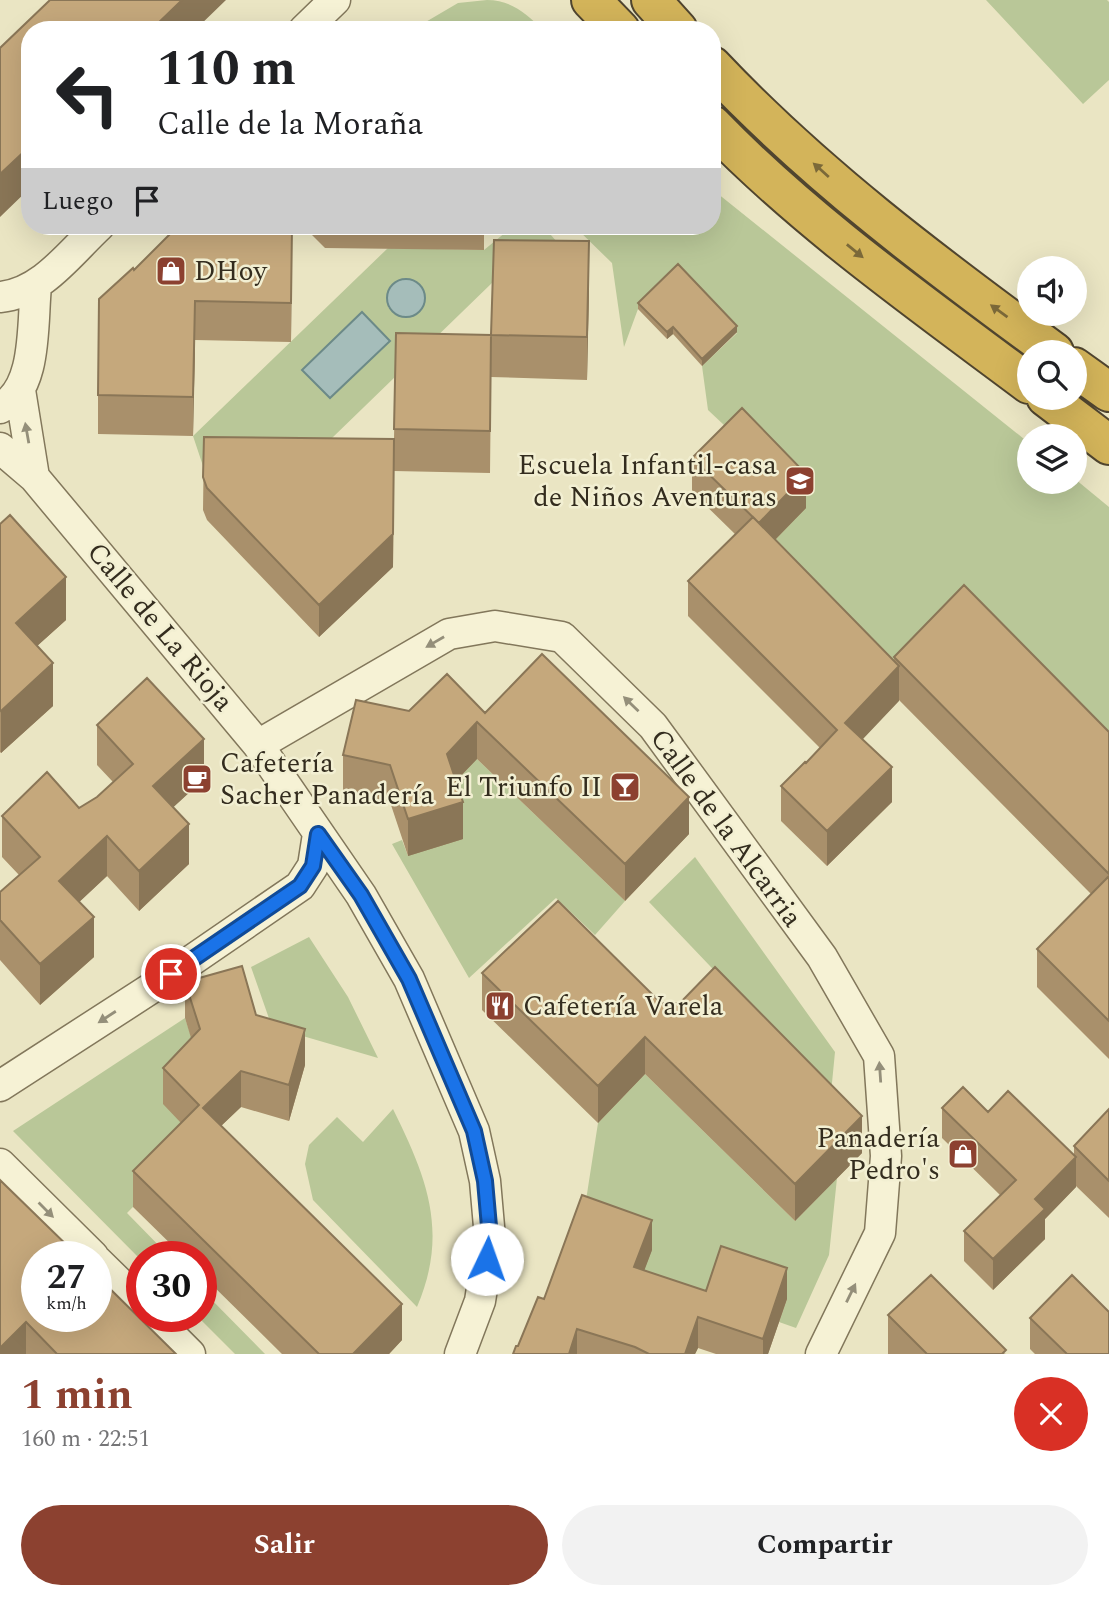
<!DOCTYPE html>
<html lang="es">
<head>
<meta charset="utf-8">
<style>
  body { margin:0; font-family:Spectral,serif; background:#f2f2f2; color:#202124; height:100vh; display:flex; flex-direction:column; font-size:26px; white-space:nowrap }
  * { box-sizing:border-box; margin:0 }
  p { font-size:23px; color:#757577 }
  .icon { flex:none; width:38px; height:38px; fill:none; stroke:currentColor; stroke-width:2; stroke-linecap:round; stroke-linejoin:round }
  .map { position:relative; height:1354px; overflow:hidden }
  .drawer { display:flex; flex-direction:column; background:#fff; flex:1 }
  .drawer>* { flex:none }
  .guide { position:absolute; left:21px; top:21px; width:700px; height:214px; border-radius:28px; box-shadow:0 7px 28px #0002; background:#fff; color:#202124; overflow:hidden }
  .controls { position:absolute; left:1017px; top:256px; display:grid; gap:14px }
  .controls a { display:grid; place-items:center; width:70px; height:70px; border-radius:50%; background:#fff; box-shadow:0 7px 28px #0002; font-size:35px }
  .speed { position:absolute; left:21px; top:1241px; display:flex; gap:14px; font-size:35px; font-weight:700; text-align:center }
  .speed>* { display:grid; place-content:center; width:91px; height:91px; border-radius:50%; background:#fff; box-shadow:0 7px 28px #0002; line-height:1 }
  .speed small { font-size:18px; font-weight:400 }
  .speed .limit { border:10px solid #d22; background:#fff; color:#111 }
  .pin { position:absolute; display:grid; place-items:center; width:60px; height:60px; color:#fff; margin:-30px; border:4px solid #fff; border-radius:50%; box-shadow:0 2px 7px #0007 }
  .me { position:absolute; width:77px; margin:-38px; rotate:3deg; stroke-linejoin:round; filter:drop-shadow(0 0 5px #0008) }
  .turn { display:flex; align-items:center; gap:24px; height:147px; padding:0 21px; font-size:32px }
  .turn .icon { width:91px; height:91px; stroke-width:2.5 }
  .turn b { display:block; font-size:49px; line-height:60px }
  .then { display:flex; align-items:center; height:66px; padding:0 21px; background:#0003; gap:14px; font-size:26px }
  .round { display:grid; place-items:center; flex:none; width:74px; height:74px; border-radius:37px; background:#f2f2f2 }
  .head { display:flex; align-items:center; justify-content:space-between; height:119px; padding:0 21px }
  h1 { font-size:42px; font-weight:700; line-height:52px; color:#8c4130 }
  .action { display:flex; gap:14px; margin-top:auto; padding:14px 21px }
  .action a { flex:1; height:80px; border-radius:42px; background:#8c4130; color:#fff; font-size:28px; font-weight:700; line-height:80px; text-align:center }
  .action a+a { background:#f2f2f2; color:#202124 }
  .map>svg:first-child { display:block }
</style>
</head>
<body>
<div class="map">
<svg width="1109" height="1354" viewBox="0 0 1109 1354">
  <rect width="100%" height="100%" fill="#eae5c3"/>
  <!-- green -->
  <path fill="#b9c798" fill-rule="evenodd" d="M487,0C511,0 527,14 543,30H412L458,3Z
    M986,0H1107L1109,2V80L1083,104Z
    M712,189L1029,443V481H1074L1075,479L1109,507V769L893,695L758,557L742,442L708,410L702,366L737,333L638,309L624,347L612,263L574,226H712Z
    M507,226H543L587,276L493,282L299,470L204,469L193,436L388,248L484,250L506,232ZM403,279L415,282L421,310C411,319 397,318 388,307Z
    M477,759L625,901L595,935L556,898L469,978L392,844L402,840L408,856L437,788Z
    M695,857L835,1052L831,1093L649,902Z
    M309,937L348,997L378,1058L272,1027L251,967Z
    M185,1018L194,1045L199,1140L127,1213L169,1256H142V1261L13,1131Z
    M645,1074L795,1221L837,1178L829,1255L796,1328L779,1322L787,1299L715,1325L582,1226L598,1123Z
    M393,1109C427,1178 449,1232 417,1307L313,1200L305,1164L309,1145L337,1117L363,1142Z
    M201,1289L265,1354H235L197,1316H201Z"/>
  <!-- water -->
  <path fill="#a5bdba" stroke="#6c8a88" stroke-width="2" d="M387 298a19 19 0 1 1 38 0a19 19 0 1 1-38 0Z
    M362,312L390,341L330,398L302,370Z"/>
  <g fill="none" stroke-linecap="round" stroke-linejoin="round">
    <!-- minor casing -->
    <g stroke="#82775b" stroke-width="33">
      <path id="minor" d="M304,30L335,0
        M0,297C42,293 70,253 99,226
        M20,390L34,477
        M0,408C38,389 32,323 36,286
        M0,448L34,477L258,745L361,895L409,979L474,1131L485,1181L490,1238L480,1301L460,1354
        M258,745L449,634L495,626L562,637L653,726L822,957L879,1056L886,1156L880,1233L821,1354
        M0,1086L150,989L300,886L313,866L318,834
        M0,1164L93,1256
        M96,1260L142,1305
        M152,1316L190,1354"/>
    </g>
    <!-- highway casing -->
    <g stroke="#50452f" stroke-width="42">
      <path id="highway" d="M591,0L620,30
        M651,0L678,30
        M712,66C815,175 934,264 1054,352
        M712,125C807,223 921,303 1029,384
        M1074,367L1109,392
        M1046,397L1109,445"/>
    </g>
    <!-- minor -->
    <use href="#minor" stroke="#f6f2d5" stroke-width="30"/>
    <!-- highway -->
    <use href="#highway" stroke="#d3b45a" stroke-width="38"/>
  </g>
  <!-- wall -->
  <path fill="#a9906b" d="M292,226L291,342L195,340L193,436L98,434V395L134,270Z
    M303,226H484V250L325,248Z
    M589,284L587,380L491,377L490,473L394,471L393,567L319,637L207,520L203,510L204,437L394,439L396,333L491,335Z
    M638,303L737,332L702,366L673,334L667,339L638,309Z
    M692,458L806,508L775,540L894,660V657L1109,732V1059L1037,987V949L1091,894L899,700L862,739L892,802L827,866L781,821V786L820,748L688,616V581L735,534L692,492Z
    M0,524L66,620L37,646L53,706L1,753L0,752Z
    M409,711L485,713L689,834L625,901L477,759L456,781L463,839L408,856L390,802L343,792V755Z
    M97,725L204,779L173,807L189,864L139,911L107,876L79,902L94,957L40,1005L0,960V892L19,875L2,857V816L79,808L97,797L113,782L97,765Z
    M482,973L661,1003L862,1153L795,1221L645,1074L598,1123L482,1010Z
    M185,982L256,1015L305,1065L289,1121L241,1107L221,1126L402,1340L389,1354H282L201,1274V1256H183L133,1207V1171L181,1123L163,1104V1068L191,1038L185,1018Z
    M942,1108L988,1112L1074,1155V1146L1109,1109V1218L1076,1186V1187L1045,1219V1239L993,1290L964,1261V1231L1000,1195L942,1138Z
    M0,1180L176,1354H0Z
    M652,1250L644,1270L706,1291L787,1299L768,1354H716L698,1348L695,1354H513L544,1299Z
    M888,1315L1006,1354H888Z
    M1030,1318L1109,1354H1035L1030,1349Z"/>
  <!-- shaded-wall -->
  <path fill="#8a7657" d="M182,0H226L195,30H151Z
    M30,146V188L0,217V174Z
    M292,226V247L291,342V303Z
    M589,241V284L587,380V337Z
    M195,301V340L193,436V397Z
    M737,326V332L702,366V359Z
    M673,327V334L667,339V332Z
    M394,439L393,567L319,637V605Z
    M806,474V508L758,557V524Z
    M66,577V620L16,665V623Z
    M53,663V706L1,753V711Z
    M899,666V701L845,758V723Z
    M477,722V759L447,790V754Z
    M204,739V779L153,826V786Z
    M892,767V802L827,866V831Z
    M689,797V834L625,901V864Z
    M463,802V839L408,856V819Z
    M189,824V864L139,911V871Z
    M107,836V876L59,921V881Z
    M94,917V957L40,1005V964Z
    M305,1029V1065L289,1121V1085Z
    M645,1037V1074L598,1123V1086Z
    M241,1071V1107L203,1143V1108Z
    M862,1116V1153L795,1221V1184Z
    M1076,1157V1187L1045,1219V1239L993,1290V1259L1035,1199Z
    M652,1220V1250L634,1298V1267Z
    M787,1268V1299L768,1354H763V1339Z
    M402,1304V1340L389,1354H353Z
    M698,1317V1348L695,1354H685Z
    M26,1322V1354H0V1348Z
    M577,1329V1354H569Z"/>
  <!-- building -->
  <path fill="#c5a87c" stroke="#8a7657" stroke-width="2" d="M50,0H182L151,30H30V146L0,174V48Z
    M178,226H292L291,303L195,301L193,397L98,395L99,299L133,268L134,270Z
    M323,226H484V230L325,227Z
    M494,240L589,241L587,337L491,335Z
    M678,264L737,326L702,359L673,327L667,332L638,303Z
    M396,333L491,335L490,431L394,429Z
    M742,408L806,474L759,523L692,458Z
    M204,437L394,439L393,534L319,605L207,488L203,477Z
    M10,515L66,577L16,623L53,663L1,711L0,710V524Z
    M753,517L899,666L845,723L892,767L827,831L781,786L805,762L806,763L837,730L688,581Z
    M964,585L1109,732V874L894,657Z
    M542,654L689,797L625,864L477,722L447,754L463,802L408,819L390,765L343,755L356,700L409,711L447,674L485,713Z
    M147,678L204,739L153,786L189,824L139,871L107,836L59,881L94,917L40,964L0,920V892L40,857L2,816L47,772L79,808L97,797L133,764L97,725Z
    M1109,876V1021L1037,949Z
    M558,901L661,1003H680L715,967L862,1116L795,1184L645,1037L598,1086L482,973Z
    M242,966L256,1015L305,1029L289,1085L241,1071L203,1108L402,1304L353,1354H319L133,1171L199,1105L163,1068L200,1029L185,982Z
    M963,1087L988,1112L1008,1091L1076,1157L1035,1199L1045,1209L993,1259L964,1231L1016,1180L942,1108Z
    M1109,1109V1181L1074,1146Z
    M0,1180L78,1256H37V1316H96V1275L176,1354H57L26,1322L0,1348Z
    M582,1195L652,1220L634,1267L706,1291L721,1246L787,1268L763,1339L698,1317L685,1354H649L635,1347L577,1329L569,1354H513L516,1346H518L538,1297L544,1299Z
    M931,1275L1006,1350L1002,1354H927L888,1315Z
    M1072,1275L1109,1312V1354H1067L1030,1318Z"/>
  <!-- one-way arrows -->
  <defs><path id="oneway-solid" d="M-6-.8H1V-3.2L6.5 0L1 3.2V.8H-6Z" transform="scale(1.75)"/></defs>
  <g fill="#7b6939">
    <use href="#oneway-solid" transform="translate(821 170) rotate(-138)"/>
    <use href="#oneway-solid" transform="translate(855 251) rotate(39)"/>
    <use href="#oneway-solid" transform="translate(999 311) rotate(-144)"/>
  </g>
  <g fill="#948f7a">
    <use href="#oneway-solid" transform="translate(27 433) rotate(-100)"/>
    <use href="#oneway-solid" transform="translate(435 642) rotate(150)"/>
    <use href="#oneway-solid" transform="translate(631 704) rotate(-136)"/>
    <use href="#oneway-solid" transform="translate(107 1017) rotate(147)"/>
    <use href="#oneway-solid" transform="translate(880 1072) rotate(-94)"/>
    <use href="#oneway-solid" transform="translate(46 1210) rotate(45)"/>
    <use href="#oneway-solid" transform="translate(851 1293) rotate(-64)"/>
  </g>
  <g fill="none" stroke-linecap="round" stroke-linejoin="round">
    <!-- route casing -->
    <g stroke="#114b97" stroke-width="18">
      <path id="route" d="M171,974L300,886L313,866L318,834L361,895L409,979L474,1131L485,1181L490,1238L487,1259"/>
    </g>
    <!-- route -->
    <use href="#route" stroke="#1a73e8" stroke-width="12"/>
  </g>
  <!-- icons -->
  <defs>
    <g id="shop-square" transform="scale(1.575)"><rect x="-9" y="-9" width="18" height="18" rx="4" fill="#8c4130" stroke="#f2efd2"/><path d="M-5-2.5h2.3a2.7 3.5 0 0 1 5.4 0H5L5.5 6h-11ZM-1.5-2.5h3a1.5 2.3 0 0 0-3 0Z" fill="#fff"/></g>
    <g id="school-square" transform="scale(1.575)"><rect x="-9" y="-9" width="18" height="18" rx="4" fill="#8c4130" stroke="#f2efd2"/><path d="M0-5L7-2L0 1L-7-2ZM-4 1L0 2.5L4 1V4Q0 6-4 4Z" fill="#fff"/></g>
    <g id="cafe-square" transform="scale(1.575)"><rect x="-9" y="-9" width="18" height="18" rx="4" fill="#8c4130" stroke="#f2efd2"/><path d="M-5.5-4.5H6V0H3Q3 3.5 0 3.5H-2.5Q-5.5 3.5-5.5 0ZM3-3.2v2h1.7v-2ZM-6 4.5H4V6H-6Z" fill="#fff"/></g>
    <g id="bar-square" transform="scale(1.575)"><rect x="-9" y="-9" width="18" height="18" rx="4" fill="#8c4130" stroke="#f2efd2"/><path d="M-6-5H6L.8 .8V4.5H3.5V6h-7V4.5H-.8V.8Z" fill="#fff"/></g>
    <g id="restaurant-square" transform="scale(1.575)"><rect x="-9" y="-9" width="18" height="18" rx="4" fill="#8c4130" stroke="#f2efd2"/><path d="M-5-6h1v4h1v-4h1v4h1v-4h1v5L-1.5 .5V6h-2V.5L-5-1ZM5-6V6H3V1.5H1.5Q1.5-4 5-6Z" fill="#fff"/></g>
  </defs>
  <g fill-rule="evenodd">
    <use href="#shop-square" x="171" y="271"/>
    <use href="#school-square" x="800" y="481"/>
    <use href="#cafe-square" x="197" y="779"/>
    <use href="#bar-square" x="625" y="787"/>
    <use href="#restaurant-square" x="500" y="1006"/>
    <use href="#shop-square" x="963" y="1154"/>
  </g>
  <g text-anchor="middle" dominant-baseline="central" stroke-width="5" stroke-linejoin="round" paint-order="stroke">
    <!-- poi labels -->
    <g font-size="28" fill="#332c1e" stroke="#f2efd2" text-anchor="start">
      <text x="194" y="271">DHoy</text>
      <text x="777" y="465" text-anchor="end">Escuela Infantil-casa<tspan x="777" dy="32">de Niños Aventuras</tspan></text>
      <text x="220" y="763">Cafetería<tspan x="220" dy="32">Sacher Panadería</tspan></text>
      <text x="602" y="787" text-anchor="end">El Triunfo II</text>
      <text x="523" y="1006">Cafetería Varela</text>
      <text x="940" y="1138" text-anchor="end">Panadería<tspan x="940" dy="32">Pedro's</tspan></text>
    </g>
    <!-- street labels -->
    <g font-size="28" fill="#332c1e" stroke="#f2efd2">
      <text transform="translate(160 627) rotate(50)">Calle de La Rioja</text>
      <text transform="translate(726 828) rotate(54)">Calle de la Alcarria</text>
    </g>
  </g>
</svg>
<div class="controls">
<a><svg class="icon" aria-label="sound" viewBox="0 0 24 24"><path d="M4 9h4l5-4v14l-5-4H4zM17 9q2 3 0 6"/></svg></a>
<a><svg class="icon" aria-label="search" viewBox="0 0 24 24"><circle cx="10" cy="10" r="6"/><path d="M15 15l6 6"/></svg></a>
<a><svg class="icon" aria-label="layers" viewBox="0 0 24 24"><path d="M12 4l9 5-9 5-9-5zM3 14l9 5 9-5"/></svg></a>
</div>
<div class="speed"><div>27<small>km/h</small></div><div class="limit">30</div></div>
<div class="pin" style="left:171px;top:974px;background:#d93025"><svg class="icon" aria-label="arrive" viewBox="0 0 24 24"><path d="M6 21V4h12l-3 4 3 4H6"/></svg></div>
<svg class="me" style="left:487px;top:1259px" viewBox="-20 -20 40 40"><circle r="19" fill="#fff"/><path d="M0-13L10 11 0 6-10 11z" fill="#1a73e8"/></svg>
<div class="guide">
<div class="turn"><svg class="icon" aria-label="left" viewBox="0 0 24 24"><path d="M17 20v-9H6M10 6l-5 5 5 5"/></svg><div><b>110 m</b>Calle de la Moraña</div></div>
<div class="then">Luego<svg class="icon" aria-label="arrive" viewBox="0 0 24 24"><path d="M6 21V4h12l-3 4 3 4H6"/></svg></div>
</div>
</div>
<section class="drawer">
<div class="head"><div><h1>1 min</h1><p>160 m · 22:51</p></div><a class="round" style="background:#d93025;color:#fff"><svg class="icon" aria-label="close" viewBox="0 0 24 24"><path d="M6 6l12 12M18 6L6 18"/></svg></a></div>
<div class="action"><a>Salir</a><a>Compartir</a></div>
</section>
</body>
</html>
